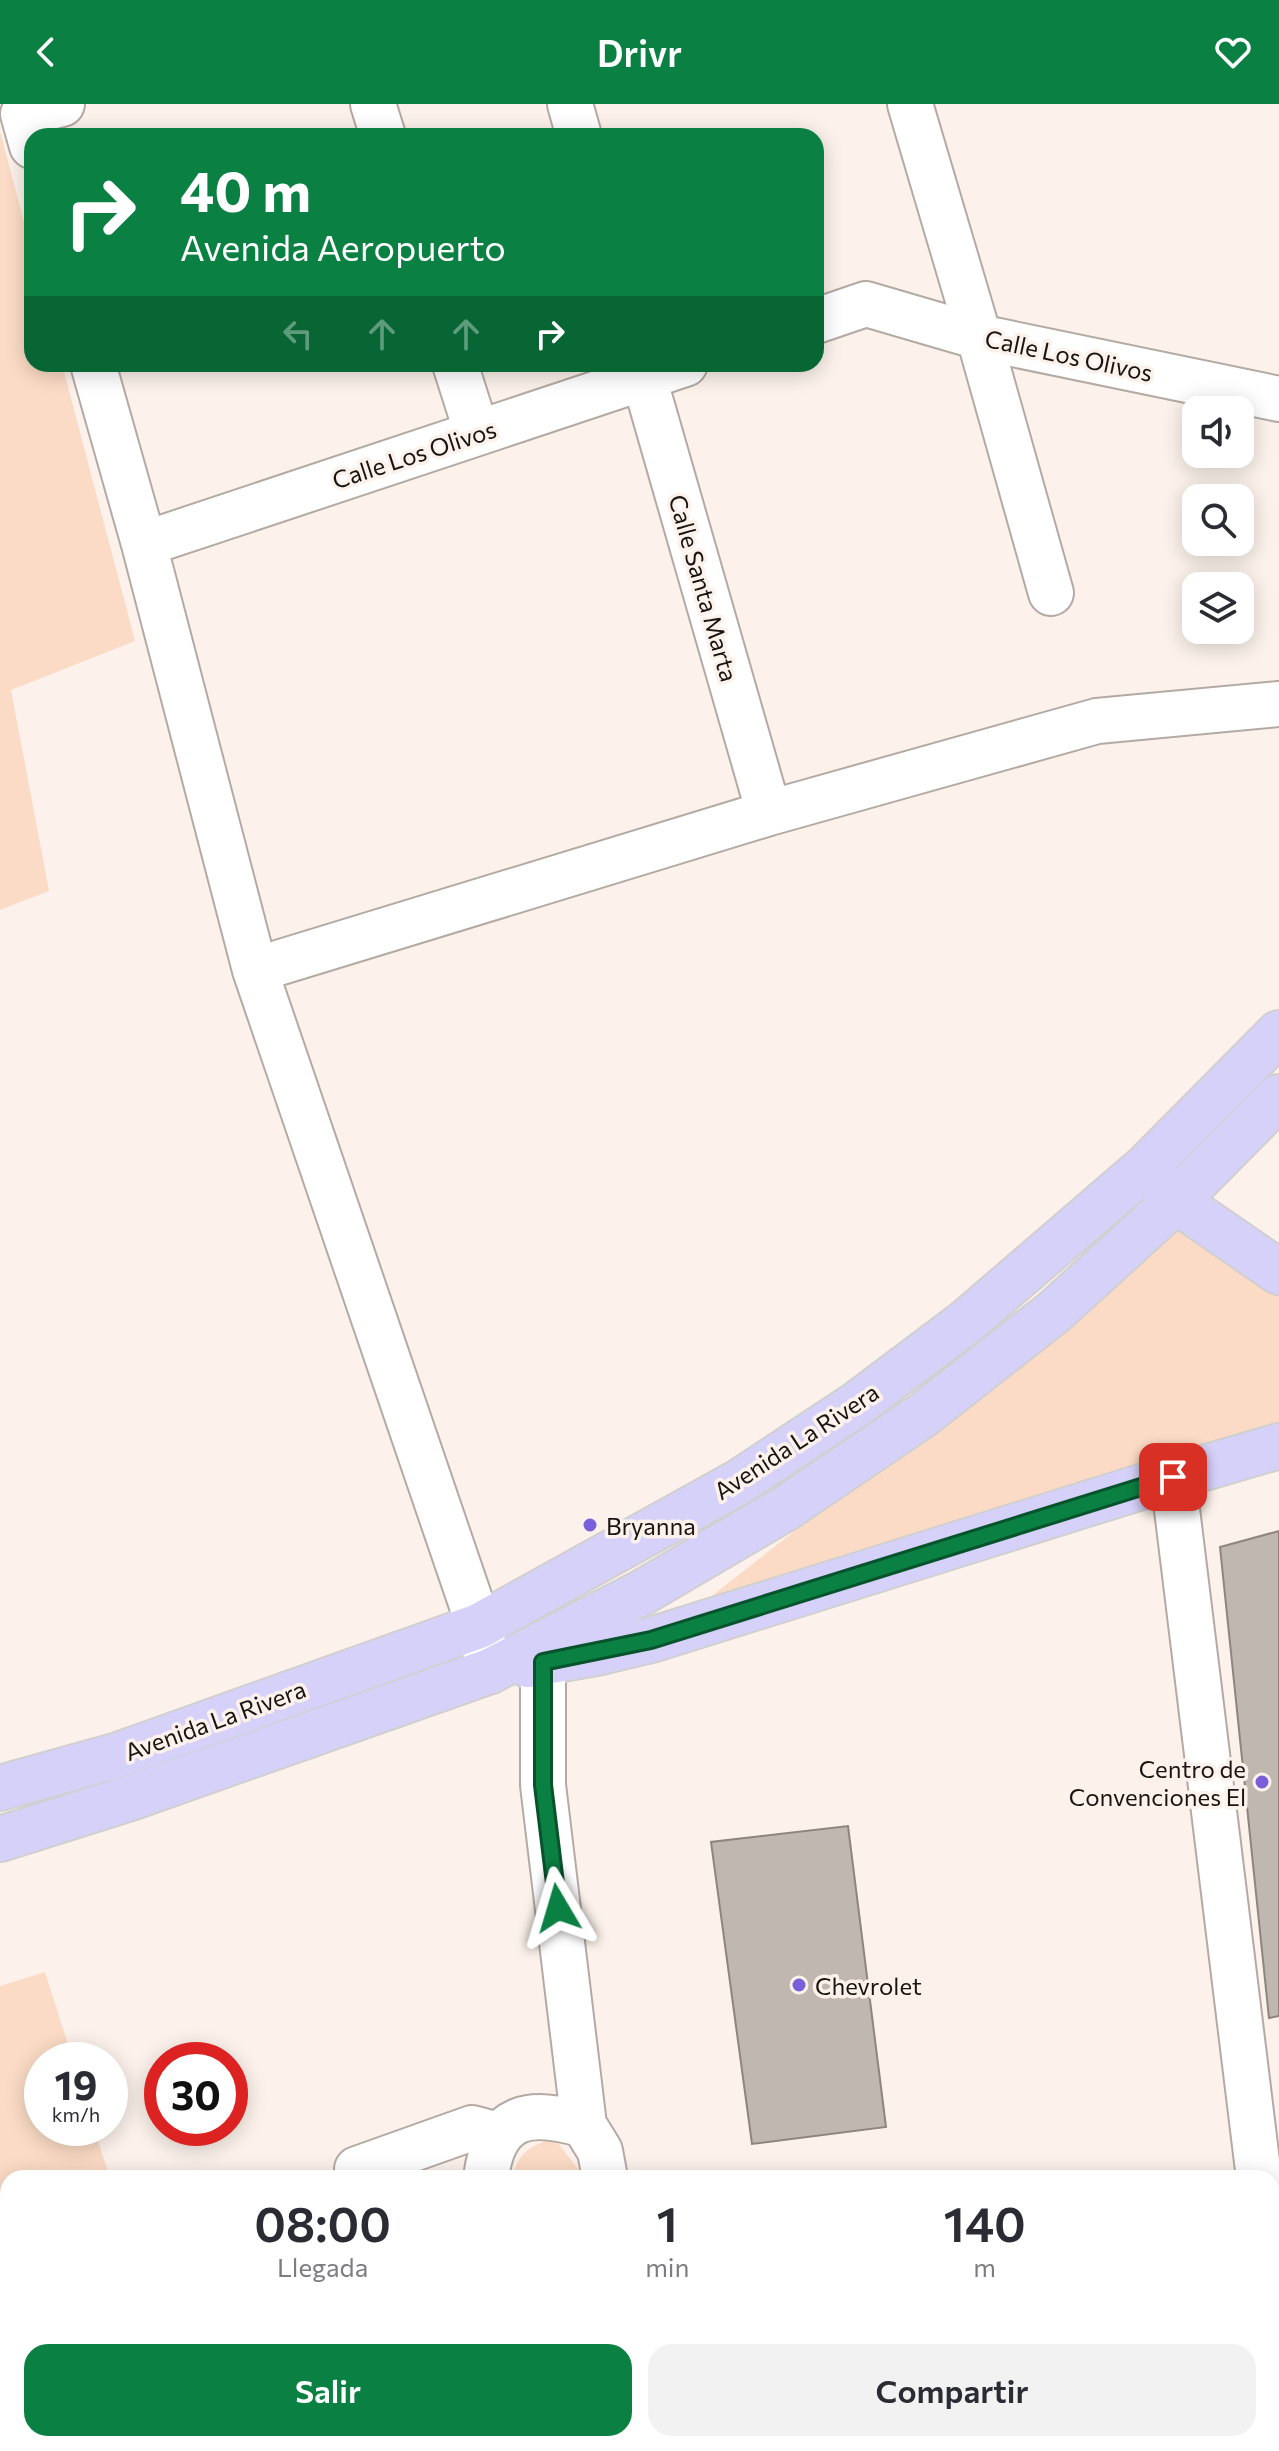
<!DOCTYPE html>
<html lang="es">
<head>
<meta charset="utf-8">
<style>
  body { margin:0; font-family:Commissioner,sans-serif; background:#f2f2f3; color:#2b2b33; height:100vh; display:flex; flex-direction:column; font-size:30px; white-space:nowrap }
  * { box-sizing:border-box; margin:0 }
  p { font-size:26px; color:#7c7c81 }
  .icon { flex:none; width:44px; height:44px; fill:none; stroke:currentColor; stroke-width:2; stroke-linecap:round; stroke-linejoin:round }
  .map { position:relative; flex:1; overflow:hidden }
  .details { position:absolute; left:0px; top:2066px; width:1280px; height:282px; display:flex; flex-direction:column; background:#fff; border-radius:24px 24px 0 0; box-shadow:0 4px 20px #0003 }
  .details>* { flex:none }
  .hud { position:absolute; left:24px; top:24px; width:800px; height:244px; border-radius:24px; box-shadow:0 4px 20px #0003; background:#0b8043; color:#fff; overflow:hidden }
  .buttons { position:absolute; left:1182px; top:292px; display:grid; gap:16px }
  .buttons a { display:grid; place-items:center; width:72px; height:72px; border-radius:16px; background:#fff; box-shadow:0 4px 20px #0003; font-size:40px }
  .speed { position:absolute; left:24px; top:1938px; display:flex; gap:16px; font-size:40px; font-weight:700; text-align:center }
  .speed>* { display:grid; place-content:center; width:104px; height:104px; border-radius:50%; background:#fff; box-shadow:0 4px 20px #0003; line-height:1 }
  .speed small { font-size:20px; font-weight:400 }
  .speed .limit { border:12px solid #d22; background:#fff; color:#111 }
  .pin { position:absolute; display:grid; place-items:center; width:68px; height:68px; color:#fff; margin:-34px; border-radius:16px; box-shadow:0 4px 12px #0006 }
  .me { position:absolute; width:88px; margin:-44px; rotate:353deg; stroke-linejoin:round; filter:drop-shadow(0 0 6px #0008) }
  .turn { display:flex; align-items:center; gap:28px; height:168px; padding:0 24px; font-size:36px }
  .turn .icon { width:104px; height:104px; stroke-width:2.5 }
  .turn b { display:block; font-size:56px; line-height:68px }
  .lanes { display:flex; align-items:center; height:76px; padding:0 24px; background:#0003; justify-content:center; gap:40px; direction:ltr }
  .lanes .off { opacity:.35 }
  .eta { display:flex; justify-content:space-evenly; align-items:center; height:136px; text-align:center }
  .eta b { font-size:48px; font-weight:600; line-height:56px }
  .primary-button { display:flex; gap:16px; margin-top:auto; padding:16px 24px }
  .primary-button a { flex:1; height:92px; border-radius:24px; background:#0b8043; color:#fff; font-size:32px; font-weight:600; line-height:92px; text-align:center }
  .primary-button a+a { background:#f2f2f3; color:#2b2b33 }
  header { display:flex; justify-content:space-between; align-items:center; height:104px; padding:0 24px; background:#0b8043; color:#fff; font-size:36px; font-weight:600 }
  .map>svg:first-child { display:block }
</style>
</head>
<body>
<header><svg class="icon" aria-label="back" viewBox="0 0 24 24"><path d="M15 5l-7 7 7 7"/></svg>Drivr<svg class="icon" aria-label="heart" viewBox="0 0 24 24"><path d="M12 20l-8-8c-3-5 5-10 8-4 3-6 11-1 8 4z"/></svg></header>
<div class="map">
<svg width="1279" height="2347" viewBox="0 0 1279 2347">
  <rect width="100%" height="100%" fill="#fcf2eb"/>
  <!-- green -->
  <path fill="#fbdbc5" d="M0,27L32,148V260H62L135,537L11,586L49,787L0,806Z
    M1180,1125L1279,1181V1338L681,1516Z
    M45,1868L73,1956H42V2024H94L110,2074H8V2340H402L404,2347H0V1882Z
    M554,2034L585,2074H512C519,2047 529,2043 554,2034Z"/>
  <!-- building -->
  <path fill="#c1b7b1" stroke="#8e857f" stroke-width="2" d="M1279,1427V1912L1269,1914L1220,1443Z
    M848,1722L886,2023L752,2040L711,1738Z
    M795,2340H893L894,2347H796Z"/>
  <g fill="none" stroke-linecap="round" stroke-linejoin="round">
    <!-- street casing -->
    <g stroke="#b4aaa4" stroke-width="48">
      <path id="street" d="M373,0L383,32
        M570,0L579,32
        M910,0L979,233L1051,489
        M32,42L23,10L62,0
        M816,217L866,200L979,233L1279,295
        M93,260L144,440L255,866L479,1522L490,1567
        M455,260L477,329
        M640,260L769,709
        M144,440L685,260
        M255,866L769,709L1097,617L1279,600
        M1173,1373L1259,2074
        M543,1558V1681L584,2021L600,2047L605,2074
        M357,2065L472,2024L498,2031
        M486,2074C494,2009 530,2005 584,2021
        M1272,2176L1279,2238
        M571,2340L574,2347
        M650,2340L651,2347"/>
    </g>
    <!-- primary casing -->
    <g stroke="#d1d0d0" stroke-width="48">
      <path id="primary" d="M1157,1076L1176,1097L1279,1168
        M528,1561L601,1548L651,1536L1173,1373L1279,1342
        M0,1684L118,1651L479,1522L739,1378L857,1300L966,1218L1146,1063L1279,929
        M0,1735L133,1693L490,1567L643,1488L786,1404L923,1311L1054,1208L1176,1097L1279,993"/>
    </g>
    <!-- street -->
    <use href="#street" stroke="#fff" stroke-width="44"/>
    <!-- primary -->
    <use href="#primary" stroke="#d6d1f9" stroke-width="44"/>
  </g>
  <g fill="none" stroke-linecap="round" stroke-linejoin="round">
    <!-- route casing -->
    <g stroke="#07532c" stroke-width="20">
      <path id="route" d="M558,1804L543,1681V1558L651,1536L1173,1373"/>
    </g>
    <!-- route -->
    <use href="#route" stroke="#0b8043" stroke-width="14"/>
  </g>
  <!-- markers -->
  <g fill="#7a5fda" stroke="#fcf2eb" stroke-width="3">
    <circle cx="590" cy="1421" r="8"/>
    <circle cx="1262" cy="1678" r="8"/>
    <circle cx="799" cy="1881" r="8"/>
  </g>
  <g text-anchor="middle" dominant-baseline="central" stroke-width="7" stroke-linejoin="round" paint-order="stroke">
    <!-- street labels -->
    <g font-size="24" fill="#181412" stroke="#fcf2eb">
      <text transform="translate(1069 251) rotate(12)">Calle Los Olivos</text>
      <text transform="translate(414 350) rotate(-18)">Calle Los Olivos</text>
      <text transform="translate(704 484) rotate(74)">Calle Santa Marta</text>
      <text transform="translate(796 1337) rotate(-33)">Avenida La Rivera</text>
      <text transform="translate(215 1616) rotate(-20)">Avenida La Rivera</text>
    </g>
    <!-- poi labels -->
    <g font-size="24" fill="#181412" stroke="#fcf2eb" text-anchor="start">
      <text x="606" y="1421">Bryanna</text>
      <text x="1246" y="1664" text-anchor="end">Centro de<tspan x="1246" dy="28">Convenciones El</tspan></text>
      <text x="815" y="1881">Chevrolet</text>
    </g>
  </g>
</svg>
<div class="buttons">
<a><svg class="icon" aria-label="sound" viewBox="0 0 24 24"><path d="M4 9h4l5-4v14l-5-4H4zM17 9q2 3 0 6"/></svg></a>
<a><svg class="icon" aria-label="search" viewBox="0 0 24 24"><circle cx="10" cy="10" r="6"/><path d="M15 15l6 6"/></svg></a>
<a><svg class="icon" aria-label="layers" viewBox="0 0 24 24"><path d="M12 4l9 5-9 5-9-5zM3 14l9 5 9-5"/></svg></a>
</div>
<div class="speed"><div>19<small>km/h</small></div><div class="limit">30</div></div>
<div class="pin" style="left:1173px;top:1373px;background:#d93025"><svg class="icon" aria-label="arrive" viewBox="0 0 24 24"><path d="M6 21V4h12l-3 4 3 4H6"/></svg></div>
<svg class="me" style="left:558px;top:1804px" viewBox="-20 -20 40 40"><path d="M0-17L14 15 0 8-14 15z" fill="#0b8043" stroke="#fff" stroke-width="4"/></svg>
<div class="hud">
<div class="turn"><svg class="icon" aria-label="right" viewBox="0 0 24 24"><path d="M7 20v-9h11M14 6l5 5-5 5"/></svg><div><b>40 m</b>Avenida Aeropuerto</div></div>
<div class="lanes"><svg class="icon off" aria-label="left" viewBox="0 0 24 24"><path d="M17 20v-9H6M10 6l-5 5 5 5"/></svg><svg class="icon off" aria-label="ahead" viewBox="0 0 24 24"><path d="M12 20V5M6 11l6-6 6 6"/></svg><svg class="icon off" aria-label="ahead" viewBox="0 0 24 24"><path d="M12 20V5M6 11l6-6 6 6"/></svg><svg class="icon" aria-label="right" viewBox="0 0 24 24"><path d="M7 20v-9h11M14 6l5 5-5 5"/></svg></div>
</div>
<section class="details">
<div class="eta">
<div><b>08:00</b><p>Llegada</p></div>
<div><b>1</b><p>min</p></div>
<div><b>140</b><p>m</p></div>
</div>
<div class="primary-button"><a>Salir</a><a>Compartir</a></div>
</section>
</div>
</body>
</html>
